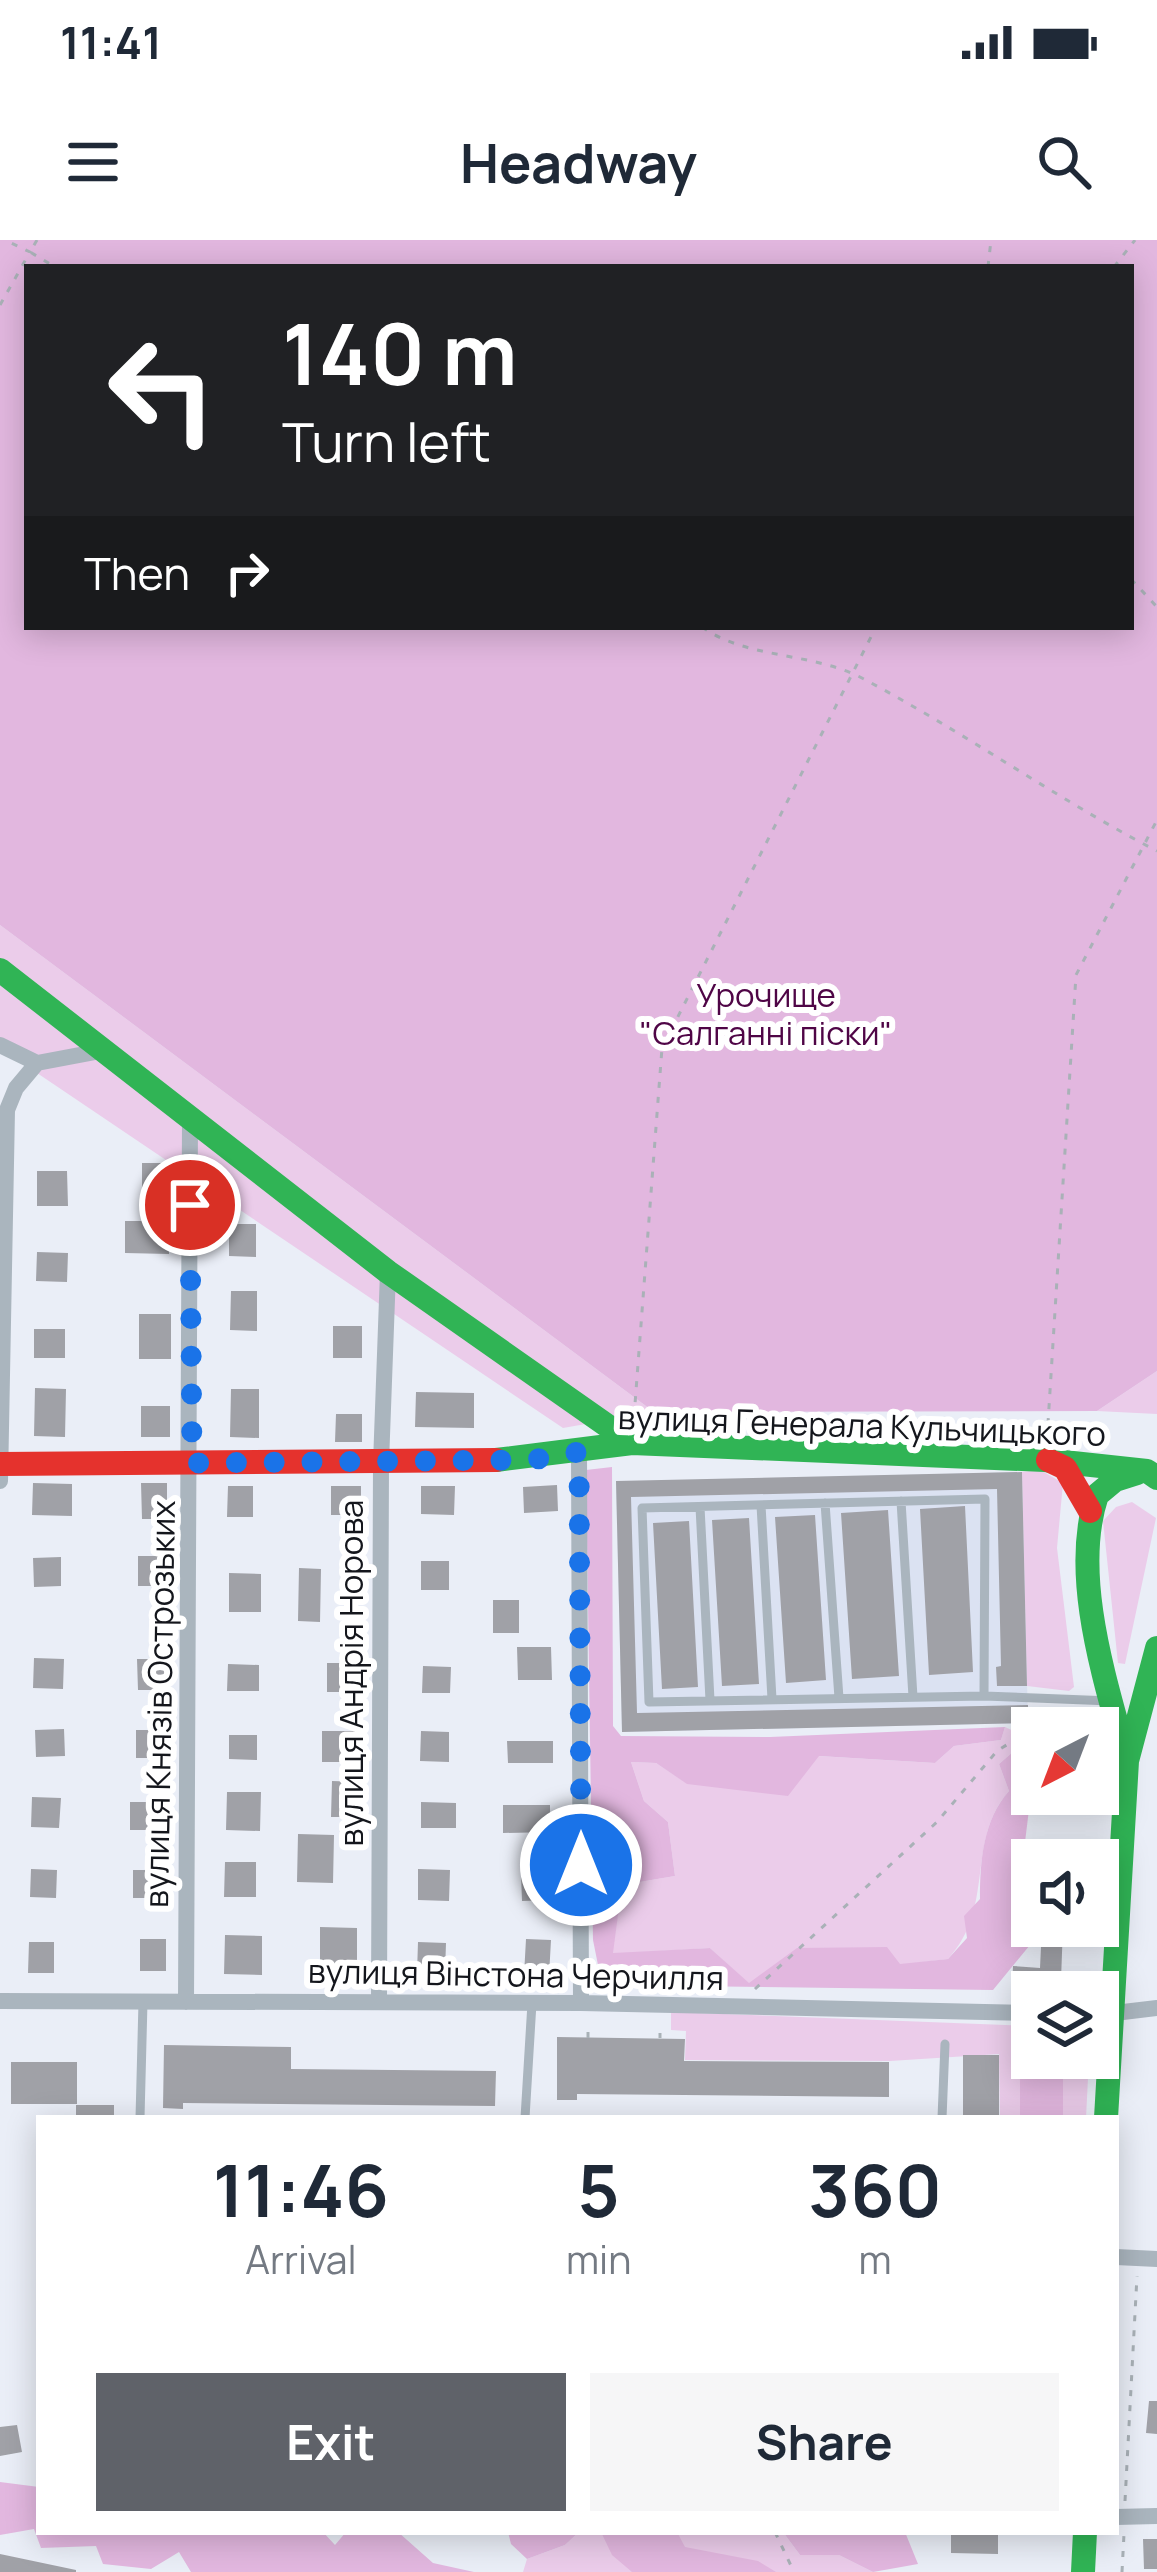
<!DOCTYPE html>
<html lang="en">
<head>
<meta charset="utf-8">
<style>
  body { margin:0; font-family:Manrope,sans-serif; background:#f6f6f7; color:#1f2937; height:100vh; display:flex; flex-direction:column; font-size:45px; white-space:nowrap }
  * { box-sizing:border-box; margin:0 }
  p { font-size:39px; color:#747a83 }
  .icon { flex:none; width:66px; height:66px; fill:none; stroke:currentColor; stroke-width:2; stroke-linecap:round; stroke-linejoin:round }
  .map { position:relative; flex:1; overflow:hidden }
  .panel { position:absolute; left:36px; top:1875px; width:1083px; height:420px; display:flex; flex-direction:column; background:#fff; border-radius:0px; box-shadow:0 6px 30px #0003 }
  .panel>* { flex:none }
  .hud { position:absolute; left:24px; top:24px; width:1110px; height:366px; border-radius:0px; box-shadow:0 6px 30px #0003; background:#202124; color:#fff; overflow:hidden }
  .needle { width:78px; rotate:222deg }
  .tools { position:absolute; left:1011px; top:1467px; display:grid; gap:24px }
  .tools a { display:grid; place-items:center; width:108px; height:108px; border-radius:0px; background:#fff; box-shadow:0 6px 30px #0003; font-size:60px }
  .pin { position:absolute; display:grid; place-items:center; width:102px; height:102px; color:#fff; margin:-51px; border:6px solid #fff; border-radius:50%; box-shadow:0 3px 12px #0007 }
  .me { position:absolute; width:132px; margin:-66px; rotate:0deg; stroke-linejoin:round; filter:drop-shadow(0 0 9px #0008) }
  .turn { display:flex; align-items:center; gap:42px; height:252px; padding:0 60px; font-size:54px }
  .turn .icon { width:156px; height:156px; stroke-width:2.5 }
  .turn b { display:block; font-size:84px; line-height:102px }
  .then { display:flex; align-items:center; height:114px; padding:0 60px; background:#0003; gap:24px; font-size:45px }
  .eta { display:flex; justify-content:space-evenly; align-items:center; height:204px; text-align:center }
  .eta b { font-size:72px; font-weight:700; line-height:84px }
  .action { display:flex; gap:24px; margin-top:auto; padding:24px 60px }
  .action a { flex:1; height:138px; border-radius:0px; background:#5f6269; color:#fff; font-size:48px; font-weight:700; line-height:138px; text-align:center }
  .action a+a { background:#f6f6f7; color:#1f2937 }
  .status { display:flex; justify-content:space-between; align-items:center; height:84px; padding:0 60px; background:#fff; direction:ltr }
  .status svg { height:33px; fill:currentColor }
  header { display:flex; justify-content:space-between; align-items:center; height:156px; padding:0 60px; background:#fff; font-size:54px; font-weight:700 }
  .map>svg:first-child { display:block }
</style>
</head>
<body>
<div class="status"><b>11:41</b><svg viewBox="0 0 49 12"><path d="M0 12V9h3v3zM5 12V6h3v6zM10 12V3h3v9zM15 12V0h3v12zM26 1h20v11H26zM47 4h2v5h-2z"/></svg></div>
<header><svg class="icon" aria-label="menu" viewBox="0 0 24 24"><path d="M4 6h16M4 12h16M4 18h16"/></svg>Headway<svg class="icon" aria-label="search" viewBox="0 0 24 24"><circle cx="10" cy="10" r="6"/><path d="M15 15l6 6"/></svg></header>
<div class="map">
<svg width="1157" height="2332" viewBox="0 0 1157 2332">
  <rect width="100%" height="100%" fill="#eaeef7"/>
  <!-- built -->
  <path fill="#dbe2f2" d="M1022,1232L1028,1483L622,1492L616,1242Z"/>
  <!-- green -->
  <path fill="#ebccea" d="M0,685L654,1172L563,1188L0,808Z
    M1157,1131V1174L1097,1171Z
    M1040,1230L1063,1243L1057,1308L1074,1447L1069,1451L1027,1446L1022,1232Z
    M1132,1262L1156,1278L1125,1424L1118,1423L1103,1281L1116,1267Z
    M1005,1487L1029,1498L999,1524L1009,1551C965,1600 996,1667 948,1719L749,1744L710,1708L612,1714L622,1645L675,1636L668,1582L644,1561L631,1522L656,1523L688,1544L818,1516L935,1523L954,1506L1001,1500Z
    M671,1772L1032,1786V1818H1089L1086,1878H1000L999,1814L890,1821L685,1820L686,1791L671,1790Z
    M579,2292H783L800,2315H839L873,2332H523L527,2319L565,2305Z"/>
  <!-- forest -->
  <path fill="#e2b7df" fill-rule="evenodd" d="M0,0H1157V1131L1097,1171L654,1172L0,685ZM1131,27V387H27V27Z
    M612,1227L613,1486L621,1496L770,1497L1005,1487L1001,1500L954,1506L935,1523L819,1516L788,1556L687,1544L656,1523L631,1522L644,1561L668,1582L675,1636L622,1645L613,1713L710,1708L749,1743L797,1708L887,1707L900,1724L948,1719L967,1698L964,1676L980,1659C980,1621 983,1580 1009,1551L999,1524L1029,1498L1032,1545L1025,1602L1032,1627V1686H1039V1694L993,1750L602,1745L593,1700L586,1230Z
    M1032,1811V1818L1063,1823V1878H1020V1812Z
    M0,2242L39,2247V2292H323L335,2305L346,2292H398L433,2323L474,2332H191L179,2312L151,2329L103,2324L96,2306L41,2308L34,2289L0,2295Z
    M508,2292H579L565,2305L527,2319L511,2304Z
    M601,2292H677L685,2307L758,2321L776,2332H632L612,2315Z
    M783,2292H905L918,2324L873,2332L839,2315H800Z"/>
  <!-- building -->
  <path fill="#a0a1a7" d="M142,923H169V953H142Z
    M37,931H67L68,966H37Z
    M125,981H169V1014L125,1013Z
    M229,984H256V1017L229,1016Z
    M37,1012L68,1013L67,1042L36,1041Z
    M231,1051H257V1091L230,1090Z
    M139,1074H171V1119H139Z
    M333,1086H362V1118H333Z
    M34,1089H65V1118H34Z
    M35,1148L66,1149L65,1197L34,1196Z
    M231,1149H259V1198L230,1197Z
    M416,1152L474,1153V1188L415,1187Z
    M141,1166H170V1197H141Z
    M336,1174H362V1202H335Z
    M1022,1232L1027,1446H997L996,1427L1001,1426L997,1249L631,1257L637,1473L1028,1465V1483L622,1492L616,1241Z
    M33,1243L72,1244V1276L32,1275Z
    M141,1243H167V1279H142Z
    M557,1245L558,1271L524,1273L523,1247Z
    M228,1246H253V1277H227Z
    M331,1246H361V1275H331Z
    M421,1246H455L454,1275L421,1274Z
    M965,1266L973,1432L929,1435L920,1269Z
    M888,1270L899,1436L852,1439L841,1273Z
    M815,1275L826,1440L786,1443L775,1277Z
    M749,1278L759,1444L722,1446L712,1280Z
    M689,1281L698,1447L662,1449L653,1283Z
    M138,1316H168V1346H138Z
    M61,1317V1346L34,1347L33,1318Z
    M421,1321H449V1350H421Z
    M299,1328L321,1329L320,1382L298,1381Z
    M229,1333L261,1334V1372H229Z
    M493,1360H519V1393H493Z
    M517,1407H551L552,1440H518Z
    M34,1418L64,1419L63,1449L33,1448Z
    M137,1419H166V1450H138Z
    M327,1423H360L361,1452H327Z
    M228,1424L259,1425V1451H227Z
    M423,1426L451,1427L450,1453H422Z
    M64,1489L65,1516L36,1517L35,1490Z
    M136,1490H167V1518H136Z
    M322,1491H359L358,1522H322Z
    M421,1491L449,1492V1522L420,1521Z
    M229,1495H257V1520L229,1519Z
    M507,1501H553V1523H508Z
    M332,1541L361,1542L360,1577H331Z
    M227,1552H261L260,1591L226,1590Z
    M32,1557L61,1558L59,1588L31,1587Z
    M130,1562H164V1590H130Z
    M421,1562L456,1563V1588H421Z
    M503,1565H550V1592L503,1593Z
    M298,1594L334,1595L333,1643L297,1642Z
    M225,1622H256V1657H224Z
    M31,1629L57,1630L56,1658L30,1657Z
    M418,1629L450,1630L449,1661L418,1660Z
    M133,1630H166V1658H133Z
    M549,1633L551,1660L522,1661L521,1634Z
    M1042,1686H1063L1061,1740L1053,1750L1012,1748L1013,1726L1040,1728Z
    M320,1687L357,1688V1736H320Z
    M225,1695L262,1696V1735L224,1734Z
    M140,1699H166V1731H140Z
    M526,1699L551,1700L549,1736L524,1735Z
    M29,1702H54V1733H28Z
    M418,1702L446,1703L445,1733H417Z
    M557,1797L685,1799L684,1821L889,1822V1857L577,1854V1860H557Z
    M164,1805L291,1807V1829L496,1831L495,1866L183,1863V1869L163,1868Z
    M963,1815H999V1878H963Z
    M11,1822H77V1864H11Z
    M76,1865H114V1878H76Z
    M1149,2161H1157V2194L1146,2193Z
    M17,2185L22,2212L0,2216V2187Z
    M951,2292H998V2314L951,2313Z
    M1143,2299H1157V2329H1144Z
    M0,2314L76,2330V2332H0Z"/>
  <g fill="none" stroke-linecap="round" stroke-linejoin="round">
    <!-- path -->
    <path stroke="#a9b1b7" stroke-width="3" stroke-dasharray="6 9" stroke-linecap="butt" d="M37,0L30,12L55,27
      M988,27L991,0
      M1114,27L1135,0
      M0,65L30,12L5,0
      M1131,339L1157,367
      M702,387C747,419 810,412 860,437C961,490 1055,558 1157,611
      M634,1177L662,808L876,387
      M1047,1199L1076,735L1157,580
      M1034,1488L1049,1475
      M755,1749L937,1582L997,1511L1032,1489
      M588,1792V1798
      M660,1798V1793
      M1125,2261L1137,2036
      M775,2292L794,2332
      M1122,2332L1124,2294"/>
    <!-- lane -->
    <path stroke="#aab5be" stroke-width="9" d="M901,1261L913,1457
      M825,1263L839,1458
      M761,1265L772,1459
      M700,1267L710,1460
      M984,1456L985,1259L642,1268L649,1462L984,1456L1111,1461
      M140,1878L143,1762
      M525,1878L532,1763
      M942,1878L945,1804"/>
    <!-- street -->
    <path stroke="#aab5be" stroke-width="16" d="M0,805L37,823L106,810
      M579,1212L581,1763
      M0,1241L7,870L16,848L37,823
      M0,1761L581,1763L1032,1773
      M186,1762L190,879
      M379,1762L381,1223L388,1032
      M1098,1775L1157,1768
      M1116,2017L1157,2019
      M1116,2277L1157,2276"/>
    <!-- fast -->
    <path stroke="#30b455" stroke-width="24" d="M0,730L388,1032L632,1203
      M496,1220L632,1203L1045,1220L1147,1231L1157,1238
      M1127,1521C1106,1442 1070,1336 1097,1255L1115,1240L1137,1233
      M1106,1878L1127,1521L1157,1408
      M1083,2332L1085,2292"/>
    <!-- jam -->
    <path stroke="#e5322d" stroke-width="24" d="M1048,1220L1065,1228L1090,1271
      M0,1224L496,1220"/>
  </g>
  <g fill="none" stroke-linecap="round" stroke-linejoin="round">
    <!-- route -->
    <path stroke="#1a73e8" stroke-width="21" stroke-dasharray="0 37.8" d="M190,965L192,1223L531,1220L579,1212L581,1625"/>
  </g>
  <g text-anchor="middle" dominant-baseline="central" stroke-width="12" stroke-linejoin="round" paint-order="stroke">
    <!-- park labels -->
    <g font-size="33" fill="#4f0546" stroke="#fff">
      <text x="766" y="754">Урочище<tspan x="766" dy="38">"Салганні піски"</tspan></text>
    </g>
    <!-- street labels -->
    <g font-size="33" fill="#14161c" stroke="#fff">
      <text transform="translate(862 1185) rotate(2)">вулиця Генерала Кульчицького</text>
      <text transform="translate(350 1433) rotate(-90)">вулиця Андрія Норова</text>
      <text transform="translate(159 1464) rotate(-89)">вулиця Князів Острозьких</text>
      <text transform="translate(516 1734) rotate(1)">вулиця Вінстона Черчилля</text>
    </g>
  </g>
</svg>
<div class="tools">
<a><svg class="needle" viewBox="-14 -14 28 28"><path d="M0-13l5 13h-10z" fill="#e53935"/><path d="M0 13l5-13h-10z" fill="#747a83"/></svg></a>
<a><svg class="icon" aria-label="sound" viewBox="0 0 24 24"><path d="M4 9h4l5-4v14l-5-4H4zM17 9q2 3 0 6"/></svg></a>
<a><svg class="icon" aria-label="layers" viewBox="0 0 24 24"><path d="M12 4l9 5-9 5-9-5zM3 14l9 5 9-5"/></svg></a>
</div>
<div class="pin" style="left:190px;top:965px;background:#d93025"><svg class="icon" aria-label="arrive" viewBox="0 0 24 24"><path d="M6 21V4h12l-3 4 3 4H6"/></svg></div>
<svg class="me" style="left:581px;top:1625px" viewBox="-20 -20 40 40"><circle r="17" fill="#1a73e8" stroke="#fff" stroke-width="3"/><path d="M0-11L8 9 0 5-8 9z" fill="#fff"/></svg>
<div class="hud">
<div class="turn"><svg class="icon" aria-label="left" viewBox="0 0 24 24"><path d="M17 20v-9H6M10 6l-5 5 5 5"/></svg><div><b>140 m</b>Turn left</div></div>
<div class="then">Then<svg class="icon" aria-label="right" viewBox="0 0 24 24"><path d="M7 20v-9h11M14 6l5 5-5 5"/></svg></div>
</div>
<section class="panel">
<div class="eta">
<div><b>11:46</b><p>Arrival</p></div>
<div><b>5</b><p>min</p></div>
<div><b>360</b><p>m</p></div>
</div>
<div class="action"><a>Exit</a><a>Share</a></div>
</section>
</div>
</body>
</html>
